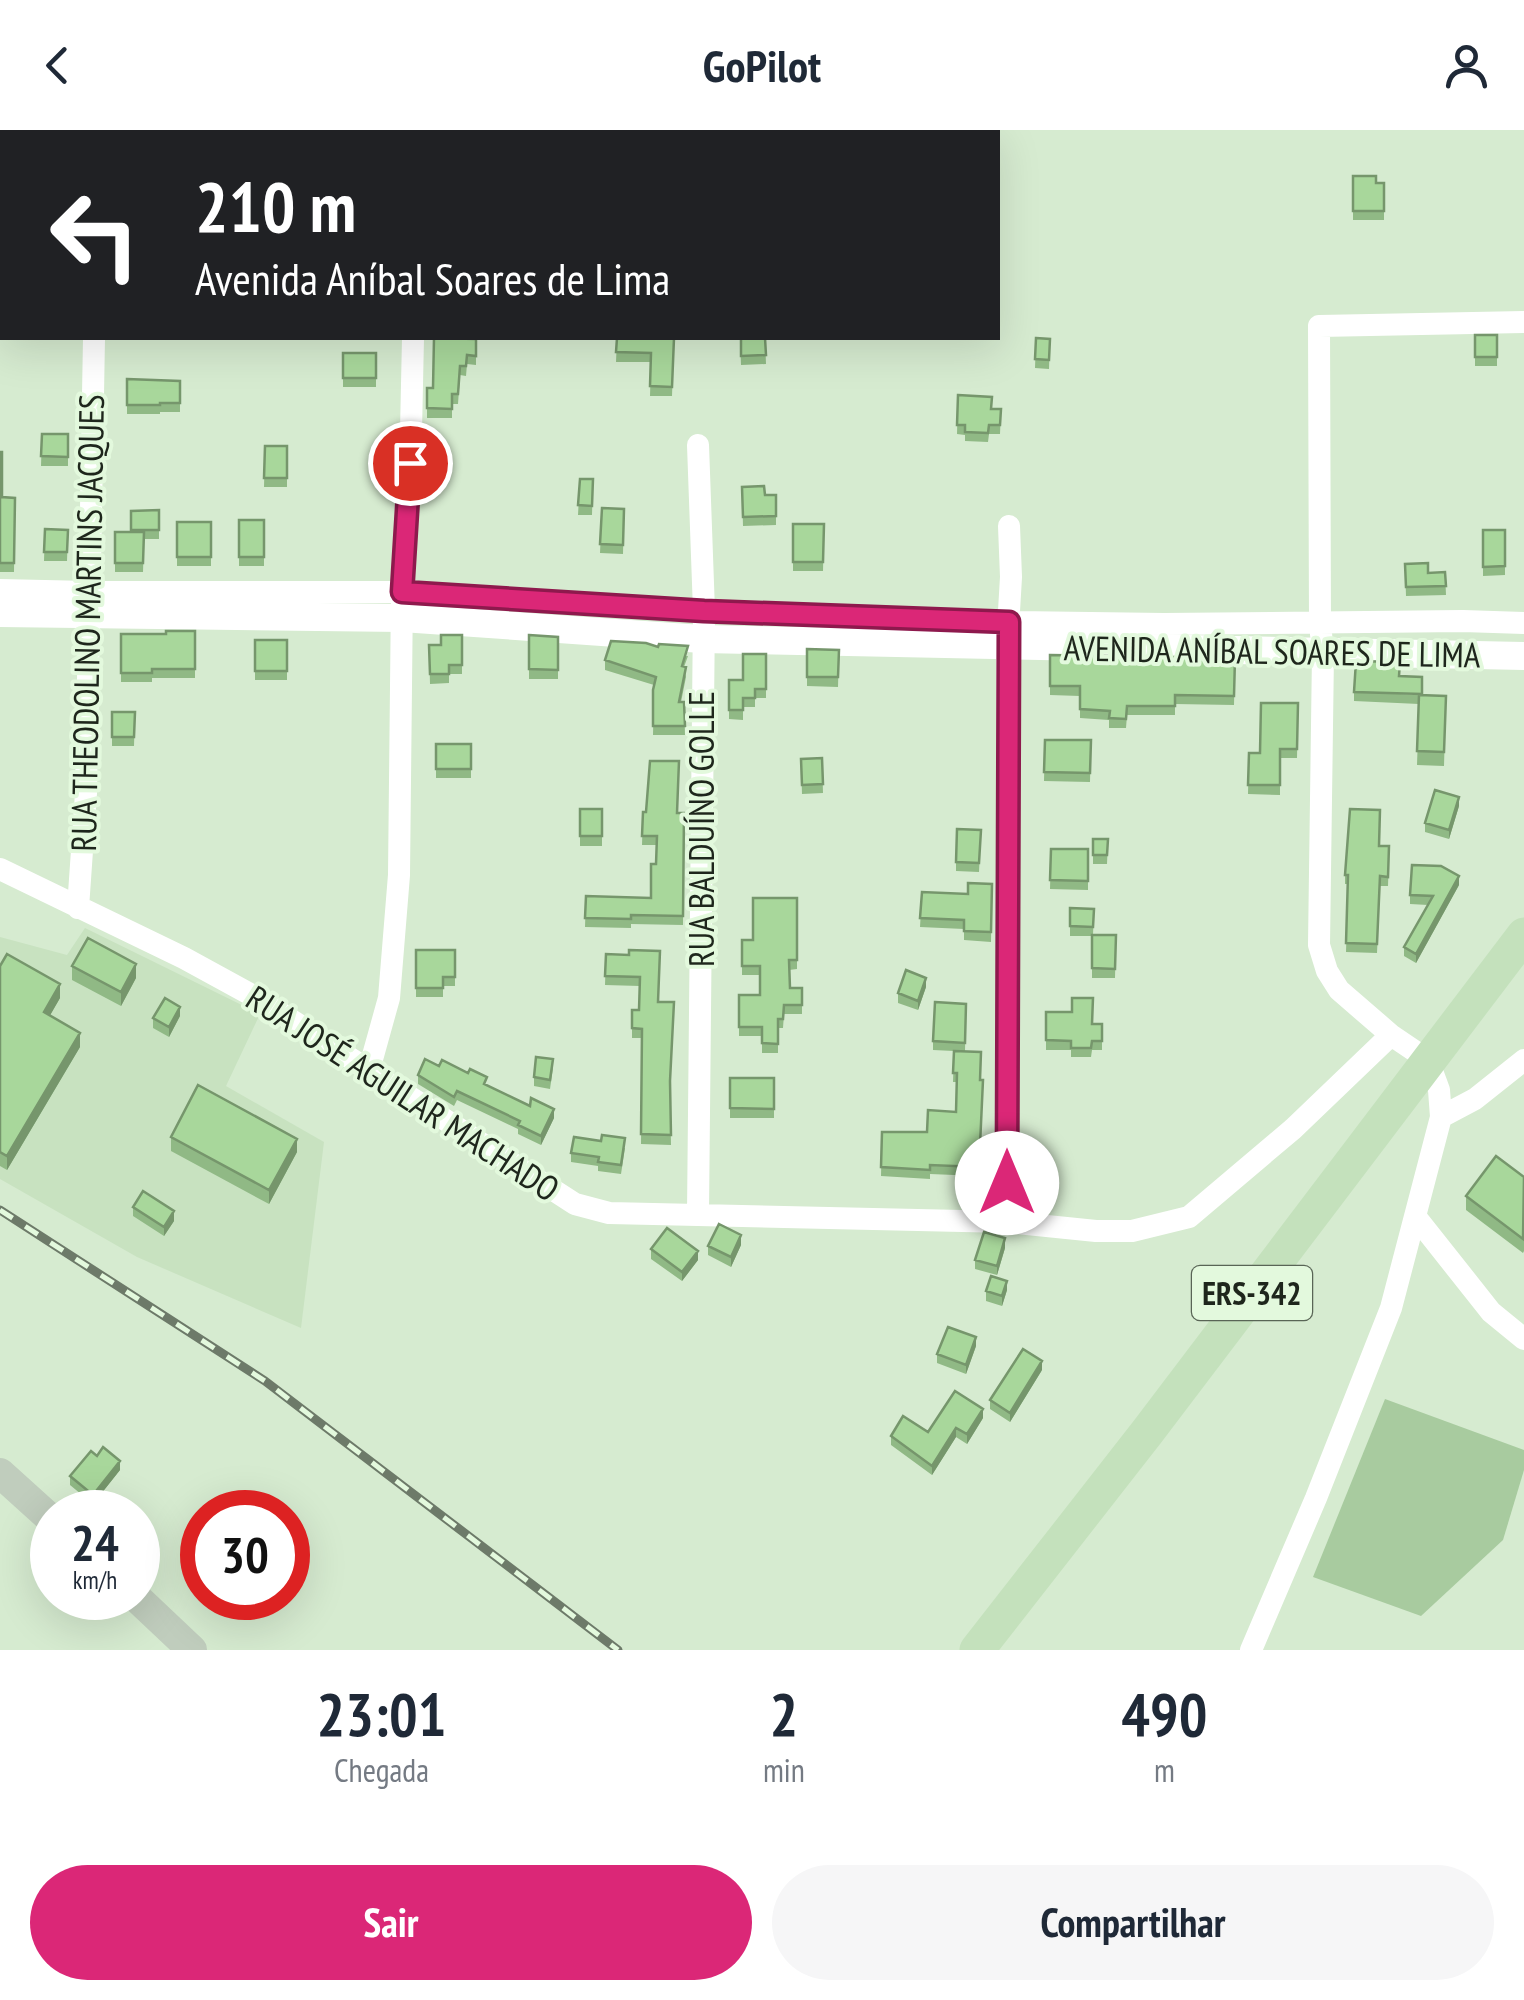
<!DOCTYPE html>
<html lang="pt">
<head>
<meta charset="utf-8">
<style>
  body { margin:0; font-family:"PT Sans Narrow",sans-serif; background:#f6f6f7; color:#1f2937; height:100vh; display:flex; flex-direction:column; font-size:38px; white-space:nowrap }
  * { box-sizing:border-box; margin:0 }
  p { font-size:32px; color:#747a83 }
  .icon { flex:none; width:55px; height:55px; fill:none; stroke:currentColor; stroke-width:2; stroke-linecap:round; stroke-linejoin:round }
  .map { position:relative; height:1520px; overflow:hidden }
  .drawer { display:flex; flex-direction:column; background:#fff; flex:1 }
  .drawer>* { flex:none }
  .top-card { position:absolute; left:0px; top:0px; width:1000px; height:210px; box-shadow:0 10px 40px #0002; background:#202124; color:#fff; overflow:hidden }
  .speed { position:absolute; left:30px; top:1360px; display:flex; gap:20px; font-size:50px; font-weight:700; text-align:center }
  .speed>* { display:grid; place-content:center; width:130px; height:130px; border-radius:50%; background:#fff; box-shadow:0 10px 40px #0002; line-height:1 }
  .speed small { font-size:25px; font-weight:400 }
  .speed .limit { border:15px solid #d22; background:#fff; color:#111 }
  .pin { position:absolute; display:grid; place-items:center; width:85px; height:85px; color:#fff; margin:-42px; border:5px solid #fff; border-radius:50%; box-shadow:0 2px 10px #0007 }
  .me { position:absolute; width:110px; margin:-55px; rotate:0deg; stroke-linejoin:round; filter:drop-shadow(0 0 8px #0008) }
  .turn { display:flex; align-items:center; gap:35px; height:210px; padding:0 30px; font-size:45px }
  .turn .icon { width:130px; height:130px; stroke-width:2.5 }
  .turn b { display:block; font-size:70px; line-height:85px }
  .eta { display:flex; justify-content:space-evenly; align-items:center; height:170px; text-align:center }
  .eta b { font-size:60px; font-weight:700; line-height:70px }
  .cta { display:flex; gap:20px; margin-top:auto; padding:20px 30px }
  .cta a { flex:1; height:115px; border-radius:60px; background:#db2777; color:#fff; font-size:40px; font-weight:700; line-height:115px; text-align:center }
  .cta a+a { background:#f6f6f7; color:#1f2937 }
  header { display:flex; justify-content:space-between; align-items:center; height:130px; padding:0 30px; background:#fff; font-size:45px; font-weight:700 }
  .map>svg:first-child { display:block }
</style>
</head>
<body>
<header><svg class="icon" aria-label="back" viewBox="0 0 24 24"><path d="M15 5l-7 7 7 7"/></svg>GoPilot<svg class="icon" aria-label="person" viewBox="0 0 24 24"><circle cx="12" cy="8" r="4"/><path d="M4 21q1-7 8-7t8 7"/></svg></header>
<div class="map">
<svg width="1524" height="1520" viewBox="0 0 1524 1520">
  <rect width="100%" height="100%" fill="#d6ebd0"/>
  <!-- built -->
  <path fill="#c8e2c0" d="M85,798L260,884L226,956L324,1012L301,1198L137,1127L0,1049V807L67,825Z"/>
  <!-- green -->
  <path fill="#a8cb9f" d="M1385,1269L1524,1320V1340L1503,1410L1421,1486L1313,1447Z"/>
  <g fill="none" stroke-linecap="round" stroke-linejoin="round">
    <!-- minor -->
    <path stroke="#fff" stroke-width="22" d="M123,2L125,0
      M698,315L704,481L698,1083
      M0,460L89,462H402L704,481L1009,492L1164,494L1463,491L1524,493
      M0,739L184,828L259,869L575,1074L609,1083L1007,1092L1096,1101H1132L1189,1087L1293,999L1391,905
      M78,778L86,663L94,208
      M369,940L389,868L399,745L402,462L411,301L413,208
      M1441,987L1475,969L1524,930
      M1415,1086L1491,1182L1524,1209
      M1007,1092V515L1011,447L1009,396
      M1251,1520L1316,1368L1391,1178L1441,987L1439,960L1428,930L1391,905L1339,860L1327,841L1319,815L1323,523L1320,494L1319,196L1524,192"/>
    <!-- tertiary -->
    <path stroke="#fff" stroke-width="28" d="M0,483L402,488L702,509L1524,526"/>
    <!-- secondary -->
    <path stroke="#c0cdbd" stroke-width="30" d="M0,1343L52,1390
      M137,1468L192,1520"/>
    <!-- primary -->
    <path stroke="#c4e1bc" stroke-width="35" d="M977,1520L1148,1301L1524,805"/>
    <!-- rail casing -->
    <g stroke="#6d7a69" stroke-width="9">
      <path id="rail" d="M0,1080L265,1251L618,1520"/>
    </g>
    <!-- rail -->
    <use href="#rail" stroke="#e3f9dd" stroke-width="5" stroke-dasharray="15" stroke-linecap="butt"/>
  </g>
  <!-- wall -->
  <path fill="#90b985" d="M1353,46L1376,53H1384V90H1353Z
    M1475,205H1497V236H1475Z
    M617,208H674L672,266H650L651,232H616Z
    M740,208H765L766,234L741,235Z
    M1036,208L1050,209L1049,239L1035,238Z
    M476,209V235L467,234L466,246L460,245L458,274H452V288H427V258H433Z
    M343,223H376V257H343Z
    M127,249L180,251V282H160V284H127Z
    M958,265L991,279H1001L1000,304H989L988,312L965,311V305L957,304Z
    M42,304H68V336H41Z
    M265,316H287V357H264Z
    M0,322L2,367L15,368L14,442H0Z
    M580,349H593L592,385H578Z
    M742,357L765,365H776V395L743,396Z
    M602,378L624,379L623,424L600,423Z
    M159,380V409H144L143,442H115V402H131V381Z
    M239,390H264V436H239Z
    M177,392H211V436H177Z
    M793,394H824L823,441H793Z
    M45,399L68,400L67,431H44Z
    M1483,400H1505V445L1483,446Z
    M1405,434L1428,443L1445,442L1446,465L1406,466Z
    M195,501V548H152V552H121V504H166Z
    M462,505V544H449V553L430,554L429,515H441Z
    M529,505L558,507V549H529Z
    M255,510H287V550H255Z
    M807,519L839,520L838,557L807,556Z
    M766,524V568H755V577H743V590L729,589V550H743Z
    M1050,525L1235,528L1234,575L1175,574V585H1127L1126,598H1109V590L1080,588V566L1050,565Z
    M688,526L684,537L686,547L681,572H684L685,605H653L654,555L605,540V530Z
    M1354,562L1446,566L1444,636L1417,635L1419,574L1354,571Z
    M1298,573L1297,628H1280V665L1248,664L1249,623H1260Z
    M112,582H135L134,616H112Z
    M1045,610H1091L1090,652L1044,651Z
    M436,614H471V648H436Z
    M822,628L823,663L802,664L801,629Z
    M1459,676L1449,709L1425,702V693Z
    M580,679H602V716H580Z
    M643,682L684,683L683,795L631,794V798L585,797L586,766L651,768L656,734L657,715H642Z
    M981,700L979,742L956,741V732Z
    M1093,709H1108L1107,734H1093Z
    M1379,716L1389,725L1388,756H1380L1377,823L1346,822L1348,754H1345V745Z
    M1051,719H1088V760L1050,759Z
    M992,754L991,812L964,810V799L920,797L922,762L968,764Z
    M1459,755L1416,833L1404,826V817L1428,775L1410,774V765Z
    M797,768V839L789,840L790,858H802V884H784L783,898H778V923H762V906H739V865H760V845H742V810H753Z
    M1070,778L1094,779L1093,805H1116L1115,848H1092V806H1070Z
    M416,820H455V856H443V867H416Z
    M606,824L629,825L658,872L670,960L671,1015L641,1014L642,908H632V880H639L640,856L605,855Z
    M0,836L60,868L50,885L80,917L7,1040L0,1036Z
    M72,836L136,848L121,876L72,850Z
    M926,857L918,880L898,873V863Z
    M966,874L965,921L980,950L979,1046L930,1044V1049L881,1046L882,1002H927L956,982L957,952H953L954,921L933,920V911Z
    M1046,882L1093,894H1102V920H1092L1091,927H1071V920H1046Z
    M180,886L169,907L153,898V888Z
    M553,938L550,959L534,956V947Z
    M418,945L487,956L554,988L541,1015L518,1004V999L457,970L454,976L418,954Z
    M730,948H774V988H730Z
    M171,1007L297,1022L269,1074L171,1021Z
    M625,1018L621,1044L598,1041V1036L571,1032V1023Z
    M1524,1047V1121L1523,1123L1466,1080V1066Z
    M133,1077L174,1091L164,1106L133,1086Z
    M741,1115L731,1137L708,1125V1116Z
    M1005,1118L997,1145L975,1139V1130Z
    M651,1119L698,1130L682,1151L651,1129Z
    M1007,1160L1002,1176L986,1171V1161Z
    M976,1216L966,1244L937,1233V1224Z
    M1042,1240L1010,1292L990,1279V1270Z
    M983,1288L967,1314L956,1307L932,1345L891,1315V1306L928,1302Z
    M97,1326L120,1340L93,1374L70,1355V1346Z"/>
  <!-- shaded-wall -->
  <path fill="#76966c" d="M1459,667V676L1449,709V700Z
    M1459,746V755L1416,833V824Z
    M136,834V848L121,876V862Z
    M926,848V857L918,880V871Z
    M60,854V868L44,896V882Z
    M180,877V886L169,907V897Z
    M80,903V917L7,1040V1026Z
    M554,979V988L541,1015V1006Z
    M297,1009V1022L269,1074V1060Z
    M174,1081V1091L164,1106V1097Z
    M741,1105V1115L731,1137V1127Z
    M1005,1108V1118L997,1145V1136Z
    M698,1121V1130L682,1151V1142Z
    M1007,1151V1160L1002,1176V1166Z
    M976,1207V1216L966,1244V1235Z
    M1042,1231V1240L1010,1292V1283Z
    M983,1279V1288L967,1314V1304Z
    M956,1298V1307L932,1345V1336Z
    M120,1331V1340L93,1374V1365Z"/>
  <!-- building -->
  <path fill="#a8d79b" stroke="#76966c" stroke-width="2.5" d="M1353,46H1376V53H1384V81H1353Z
    M1475,205H1497V227H1475Z
    M434,208L476,209V226L467,225L466,236H460L458,264H452V279L427,278V258H433Z
    M617,208H674L672,257L650,256L651,223L616,222Z
    M741,208H765L766,225L741,226Z
    M1036,208L1050,209L1049,230L1035,229Z
    M343,223H376V248H343Z
    M127,249L180,251V273H160V275H127Z
    M958,265L992,267L991,279H1001L1000,295H989L988,303L965,302V295H957Z
    M42,304H68V327L41,326Z
    M265,316H287V348H264Z
    M0,322H2V367L15,368L14,433H0Z
    M580,349H593L592,376L578,375Z
    M764,356L765,365H776V386L743,387L742,357Z
    M602,378L624,379L623,415L600,414Z
    M159,380V400H131V381Z
    M239,390H264V427H239Z
    M177,392H211V427H177Z
    M793,394H824L823,432H793Z
    M45,399L68,400L67,422H44Z
    M1483,400H1505V436L1483,437Z
    M115,402H144L143,433H115Z
    M1428,433V443L1445,442L1446,456L1406,457L1405,434Z
    M166,501H195V539H152V543H121V504H166Z
    M441,505H462V535H449V544H430L429,515H441Z
    M529,505L558,507V540L529,539Z
    M255,510H287V541H255Z
    M611,511L646,513L658,517L659,514L688,516L682,536L686,537L679,572H684L685,596H653V560L656,547L605,530Z
    M807,519L839,520L838,547H807Z
    M743,524H766V559H755V568H743V580H729V550H743Z
    M1050,525L1235,528L1234,566L1175,565V576H1127L1126,589L1109,588L1110,581L1080,579V556H1050Z
    M1356,531L1400,532L1399,546L1422,547V564L1354,562Z
    M1419,565L1446,566L1444,622L1417,621Z
    M1261,573H1298L1297,619H1280V655H1248L1249,623H1260Z
    M112,582H135L134,607H112Z
    M1045,610H1091L1090,643L1044,642Z
    M436,614H471V639H436Z
    M822,628L823,654L802,655L801,629Z
    M650,631H679L677,683H684L683,786L631,785V789L585,788L586,766L651,768V734H656L657,706H642L643,682H646Z
    M1435,660L1459,667L1449,700L1425,693Z
    M580,679H602V706H580Z
    M1350,679L1380,680L1379,716H1389L1388,747L1380,746L1377,814L1346,813L1348,745H1345Z
    M957,699L981,700L979,733L956,732Z
    M1093,709H1108L1107,725H1093Z
    M1051,719H1088V751L1050,750Z
    M1412,735L1441,736L1459,746L1416,824L1404,817L1433,766L1410,765Z
    M968,753L992,754L991,802L964,801V790L920,788L922,762L968,764Z
    M753,768H797V830H789L790,858H802V875H784L783,889H778V914L762,913V897H739V865H760V836H742V810H753Z
    M1070,778L1094,779L1093,797L1070,796Z
    M1092,805H1116L1115,839L1092,838Z
    M88,808L136,834L121,862L72,836Z
    M416,820H455V847H443V858H416Z
    M629,820L660,821L658,872H674L670,951L671,1005L641,1004L642,899L632,898V880H639L640,847L605,846L606,824L629,825Z
    M7,824L60,854L44,882L80,903L7,1026L0,1022V836Z
    M906,840L926,848L918,871L898,863Z
    M165,868L180,877L169,897L153,888Z
    M1072,868H1093L1092,894H1102V911H1092L1091,918H1071V911L1046,910V882H1072Z
    M935,872L966,874L965,913L933,911Z
    M954,921L981,922L980,950H983L979,1037L930,1035V1040L881,1037L882,1002H927L928,980L956,982L957,943H953Z
    M536,927L553,929L550,950L534,947Z
    M425,929L439,936L442,930L468,943L470,939L487,947L484,954L530,976L531,968L554,979L541,1006L518,995L520,991L457,961L454,967L418,945Z
    M730,948H774V979L730,978Z
    M198,955L297,1009L269,1060L171,1007Z
    M602,1005L625,1008L621,1035L598,1032L599,1027L571,1023L574,1007L601,1011Z
    M1496,1026L1524,1047L1523,1109L1466,1066Z
    M143,1061L174,1081L164,1097L133,1077Z
    M719,1094L741,1105L731,1127L708,1116Z
    M667,1098L698,1121L682,1142L651,1119Z
    M984,1102L1005,1108L997,1136L975,1130Z
    M991,1146L1007,1151L1002,1166L986,1161Z
    M948,1197L976,1207L966,1235L937,1224Z
    M1023,1219L1042,1231L1010,1283L990,1270Z
    M955,1261L983,1279L967,1304L956,1298L932,1336L891,1306L903,1286L928,1302Z
    M103,1317L120,1331L93,1365L70,1346L91,1321L97,1326Z"/>
  <g fill="none" stroke-linecap="round" stroke-linejoin="round">
    <!-- route casing -->
    <g stroke="#8e194d" stroke-width="25">
      <path id="route" d="M410,333L402,462L704,481L1009,492L1007,1053"/>
    </g>
    <!-- route -->
    <use href="#route" stroke="#db2777" stroke-width="18"/>
  </g>
  <g text-anchor="middle" dominant-baseline="central" stroke-width="8" stroke-linejoin="round" paint-order="stroke">
    <!-- shield labels -->
    <rect fill="#e3f9dd" stroke="#596556" stroke-width="2.5" x="1192" y="1136" width="120" height="54" rx="8"/>
    <g font-size="32" font-weight="bold" fill="#1e261c">
      <text x="1252" y="1163">ERS-342</text>
    </g>
    <!-- street labels -->
    <g font-size="35" fill="#1e261c" stroke="#e3f9dd">
      <text transform="translate(87 493) rotate(-89)">RUA THEODOLINO MARTINS JACQUES</text>
      <text transform="translate(1272 521) rotate(1)">AVENIDA ANÍBAL SOARES DE LIMA</text>
      <text transform="translate(701 699) rotate(-90)">RUA BALDUÍNO GOLLE</text>
      <text transform="translate(403 963) rotate(33)">RUA JOSÉ AGUILAR MACHADO</text>
    </g>
  </g>
</svg>
<div class="speed"><div>24<small>km/h</small></div><div class="limit">30</div></div>
<div class="pin" style="left:410px;top:333px;background:#d93025"><svg class="icon" aria-label="arrive" viewBox="0 0 24 24"><path d="M6 21V4h12l-3 4 3 4H6"/></svg></div>
<svg class="me" style="left:1007px;top:1053px" viewBox="-20 -20 40 40"><circle r="19" fill="#fff"/><path d="M0-13L10 11 0 6-10 11z" fill="#db2777"/></svg>
<div class="top-card">
<div class="turn"><svg class="icon" aria-label="left" viewBox="0 0 24 24"><path d="M17 20v-9H6M10 6l-5 5 5 5"/></svg><div><b>210 m</b>Avenida Aníbal Soares de Lima</div></div>
</div>
</div>
<section class="drawer">
<div class="eta">
<div><b>23:01</b><p>Chegada</p></div>
<div><b>2</b><p>min</p></div>
<div><b>490</b><p>m</p></div>
</div>
<div class="cta"><a>Sair</a><a>Compartilhar</a></div>
</section>
</body>
</html>
